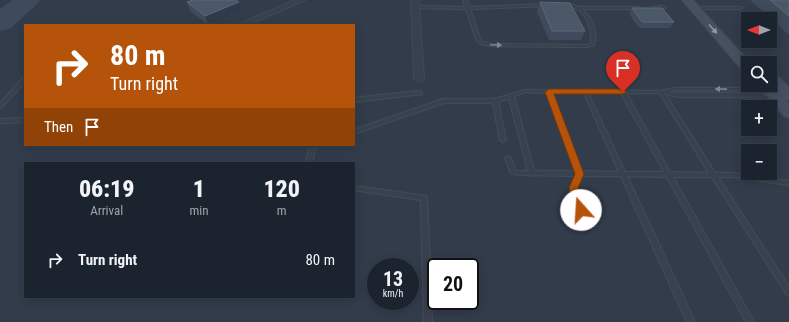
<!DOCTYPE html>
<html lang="en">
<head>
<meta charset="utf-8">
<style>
  body { margin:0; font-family:"Roboto Condensed",sans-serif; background:#282f3a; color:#f1f3f6; height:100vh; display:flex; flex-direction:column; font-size:15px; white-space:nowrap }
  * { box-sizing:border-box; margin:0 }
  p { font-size:13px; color:#a0a4aa }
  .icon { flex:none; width:22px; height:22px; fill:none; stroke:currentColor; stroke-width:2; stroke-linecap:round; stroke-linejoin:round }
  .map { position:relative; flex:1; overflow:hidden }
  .drawer { position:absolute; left:24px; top:162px; width:331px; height:136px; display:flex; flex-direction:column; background:#1b232e; border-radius:0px; box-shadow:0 2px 10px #0003,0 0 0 1px #39404a }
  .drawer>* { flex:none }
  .hud { position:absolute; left:24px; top:24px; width:331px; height:122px; border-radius:0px; box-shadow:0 2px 10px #0003,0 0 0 1px #39404a; background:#b45309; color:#fff; overflow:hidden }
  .needle { width:26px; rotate:270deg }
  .fabs { position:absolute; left:741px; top:12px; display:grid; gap:8px }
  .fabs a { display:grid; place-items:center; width:36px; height:36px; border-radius:0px; background:#1b232e; box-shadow:0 2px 10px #0003,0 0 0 1px #39404a; font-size:20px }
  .speed { position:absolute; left:367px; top:258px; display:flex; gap:8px; font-size:20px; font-weight:700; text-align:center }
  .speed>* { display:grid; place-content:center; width:52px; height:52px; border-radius:50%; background:#1b232e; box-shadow:0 2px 10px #0003,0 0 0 1px #39404a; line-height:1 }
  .speed small { font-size:10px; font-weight:400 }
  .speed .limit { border:2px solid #111; border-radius:6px; background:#fff; color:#111 }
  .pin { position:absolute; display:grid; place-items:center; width:34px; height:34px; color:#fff; margin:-41px -17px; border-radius:50% 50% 50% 0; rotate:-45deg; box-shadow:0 0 4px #0007 }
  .pin .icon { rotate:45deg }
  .me { position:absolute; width:44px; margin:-22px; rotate:341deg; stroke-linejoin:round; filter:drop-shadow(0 0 3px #0008) }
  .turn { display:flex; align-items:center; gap:14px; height:84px; padding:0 20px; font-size:18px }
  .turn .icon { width:52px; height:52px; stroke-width:2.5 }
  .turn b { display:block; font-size:28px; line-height:34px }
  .then { display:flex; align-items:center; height:38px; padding:0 20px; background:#0003; gap:8px; font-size:15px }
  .eta { display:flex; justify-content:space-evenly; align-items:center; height:68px; text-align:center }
  .eta b { font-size:24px; font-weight:800; line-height:28px }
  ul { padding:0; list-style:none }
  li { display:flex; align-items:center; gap:12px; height:60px; padding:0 20px }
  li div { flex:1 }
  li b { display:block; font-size:15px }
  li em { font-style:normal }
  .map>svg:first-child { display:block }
</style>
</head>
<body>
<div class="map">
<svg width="789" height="322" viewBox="0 0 789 322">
  <rect width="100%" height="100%" fill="#242f3e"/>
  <!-- airport -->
  <path fill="#323c4b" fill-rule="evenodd" d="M0,0H789V322H0ZM748,19H770V41H748ZM25,25H354V145H25ZM748,63H770V85H748ZM748,107H770V129H748ZM748,151H770V173H748ZM25,163H354V297H25ZM376,267H410V301H376ZM436,267H470V301H436Z"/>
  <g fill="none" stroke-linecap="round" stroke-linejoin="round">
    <!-- taxiway -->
    <path fill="#3f4a5a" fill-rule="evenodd" d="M12,0H40L36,5L10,29L0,31V9Z"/>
    <!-- lane casing -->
    <g stroke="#414a57" stroke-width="2.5">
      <path id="lane" d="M463,0H467L469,7L545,4L547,5L545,6L470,9L480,39L483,42L491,44L586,45L591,43C592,31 588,12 574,8C571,7 568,7 565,7V5H572L579,7H639L641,8L639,9H582C592,18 598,32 594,45L586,47L491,46L481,44L476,39L466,9L416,8L414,7L416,6L465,7Z
        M664,6L666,7L665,8L652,9L650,8L652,7Z
        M693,7H741L743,8L741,9H693Z
        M23,78H25V82L2,107L0,108V103Z
        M755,85H760L751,90H674L668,92L678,93H756L778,100V102L776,103L756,97H678L665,94L715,173H733L789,181V185L733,177H718L789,287V296L787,295L712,177H673L754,322H746L667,177L627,176L695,322H687L621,176H581L577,188L584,210L583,212H579L578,210L571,188L576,176L534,175L532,176L530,175H519L511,173L505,158L508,156L511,158L515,170L519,171H528L509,98L498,102L506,140L503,142L500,140L493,103H443L354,134V130L443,99H495L525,90L661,91L674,88H750ZM525,92L547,93L575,171H534L514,96ZM552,93H584L619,172L581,171ZM588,93H621L664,172H625ZM626,93H660L709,173L670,172Z
        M420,91L422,93V94L354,102V98Z
        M25,118V122L0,123V119Z
        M310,145H316L312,163H306Z
        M354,186L426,196L427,198L432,322H424L421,200L354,190Z"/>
    </g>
    <!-- street casing -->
    <g stroke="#414a57" stroke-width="2">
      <path id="street" d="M295,0H305L248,25H237Z
        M411,0H419L424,79L419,82L414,79Z"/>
    </g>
    <!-- secondary casing -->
    <g stroke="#414a57" stroke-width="2">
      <path id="secondary" d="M682,0H693L750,63H748V72L743,71Z
        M770,72L775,73L789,88V100L785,99L789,104V118L784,116L757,85H770Z"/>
    </g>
    <!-- lane -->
    <use href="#lane" fill="#38414e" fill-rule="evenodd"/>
    <!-- street -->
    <use href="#street" fill="#38414e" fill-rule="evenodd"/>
    <!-- secondary -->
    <use href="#secondary" fill="#465061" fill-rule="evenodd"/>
  </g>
  <!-- wall -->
  <path fill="#3f4b5c" d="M750,0H789V35Z
    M187,2L242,11L208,25L190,11Z
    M540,2L585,31L581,40H549L537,12Z
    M632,8L674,22L670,28H639L629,14Z"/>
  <!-- shaded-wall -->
  <path fill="#2f3b4b" d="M239,2L242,11L208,25L205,16Z"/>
  <!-- building -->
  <path fill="#4b5868" stroke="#5c6777" d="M193,0H236L239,2L205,16L187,2Z
    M770,0H789V16Z
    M540,2L570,3L585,31H552Z
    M632,8H662L674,22H642Z"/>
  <!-- one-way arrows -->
  <defs><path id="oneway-solid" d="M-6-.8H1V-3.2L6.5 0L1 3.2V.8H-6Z"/></defs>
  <use fill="#8e96a5" href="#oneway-solid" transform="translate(713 29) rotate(48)"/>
  <g fill="#7c8592">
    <use href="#oneway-solid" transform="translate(496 45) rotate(2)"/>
    <use href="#oneway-solid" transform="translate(721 89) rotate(-179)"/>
  </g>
  <!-- route -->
  <path fill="#b45309" stroke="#753606" d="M549,89H623L627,92L623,94H554L584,174L578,188L586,210L585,213L581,214L578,213L576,210L569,188L575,174L545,92Z"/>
</svg>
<div class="fabs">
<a><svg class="needle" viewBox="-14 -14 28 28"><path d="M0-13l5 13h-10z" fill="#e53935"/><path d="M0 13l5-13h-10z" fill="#a0a4aa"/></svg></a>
<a><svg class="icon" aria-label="search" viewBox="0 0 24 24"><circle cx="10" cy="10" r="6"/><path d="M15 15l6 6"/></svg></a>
<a>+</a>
<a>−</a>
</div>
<div class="speed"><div>13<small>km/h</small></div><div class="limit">20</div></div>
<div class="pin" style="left:623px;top:92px;background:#d93025"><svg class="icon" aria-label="arrive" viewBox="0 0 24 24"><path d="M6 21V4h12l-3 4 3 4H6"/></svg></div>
<svg class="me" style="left:581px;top:210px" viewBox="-20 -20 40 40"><circle r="19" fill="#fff"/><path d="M0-13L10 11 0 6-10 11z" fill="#b45309"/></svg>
<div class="hud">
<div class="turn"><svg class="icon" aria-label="right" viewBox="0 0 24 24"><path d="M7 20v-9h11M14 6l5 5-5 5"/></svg><div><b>80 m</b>Turn right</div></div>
<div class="then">Then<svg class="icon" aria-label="arrive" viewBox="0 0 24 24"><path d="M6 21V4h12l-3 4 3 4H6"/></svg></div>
</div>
<section class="drawer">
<div class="eta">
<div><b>06:19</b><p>Arrival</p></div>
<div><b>1</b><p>min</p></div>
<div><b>120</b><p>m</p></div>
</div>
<ul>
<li><svg class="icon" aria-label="right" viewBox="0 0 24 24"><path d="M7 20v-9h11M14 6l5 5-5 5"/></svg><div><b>Turn right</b></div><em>80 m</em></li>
</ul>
</section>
</div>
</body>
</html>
